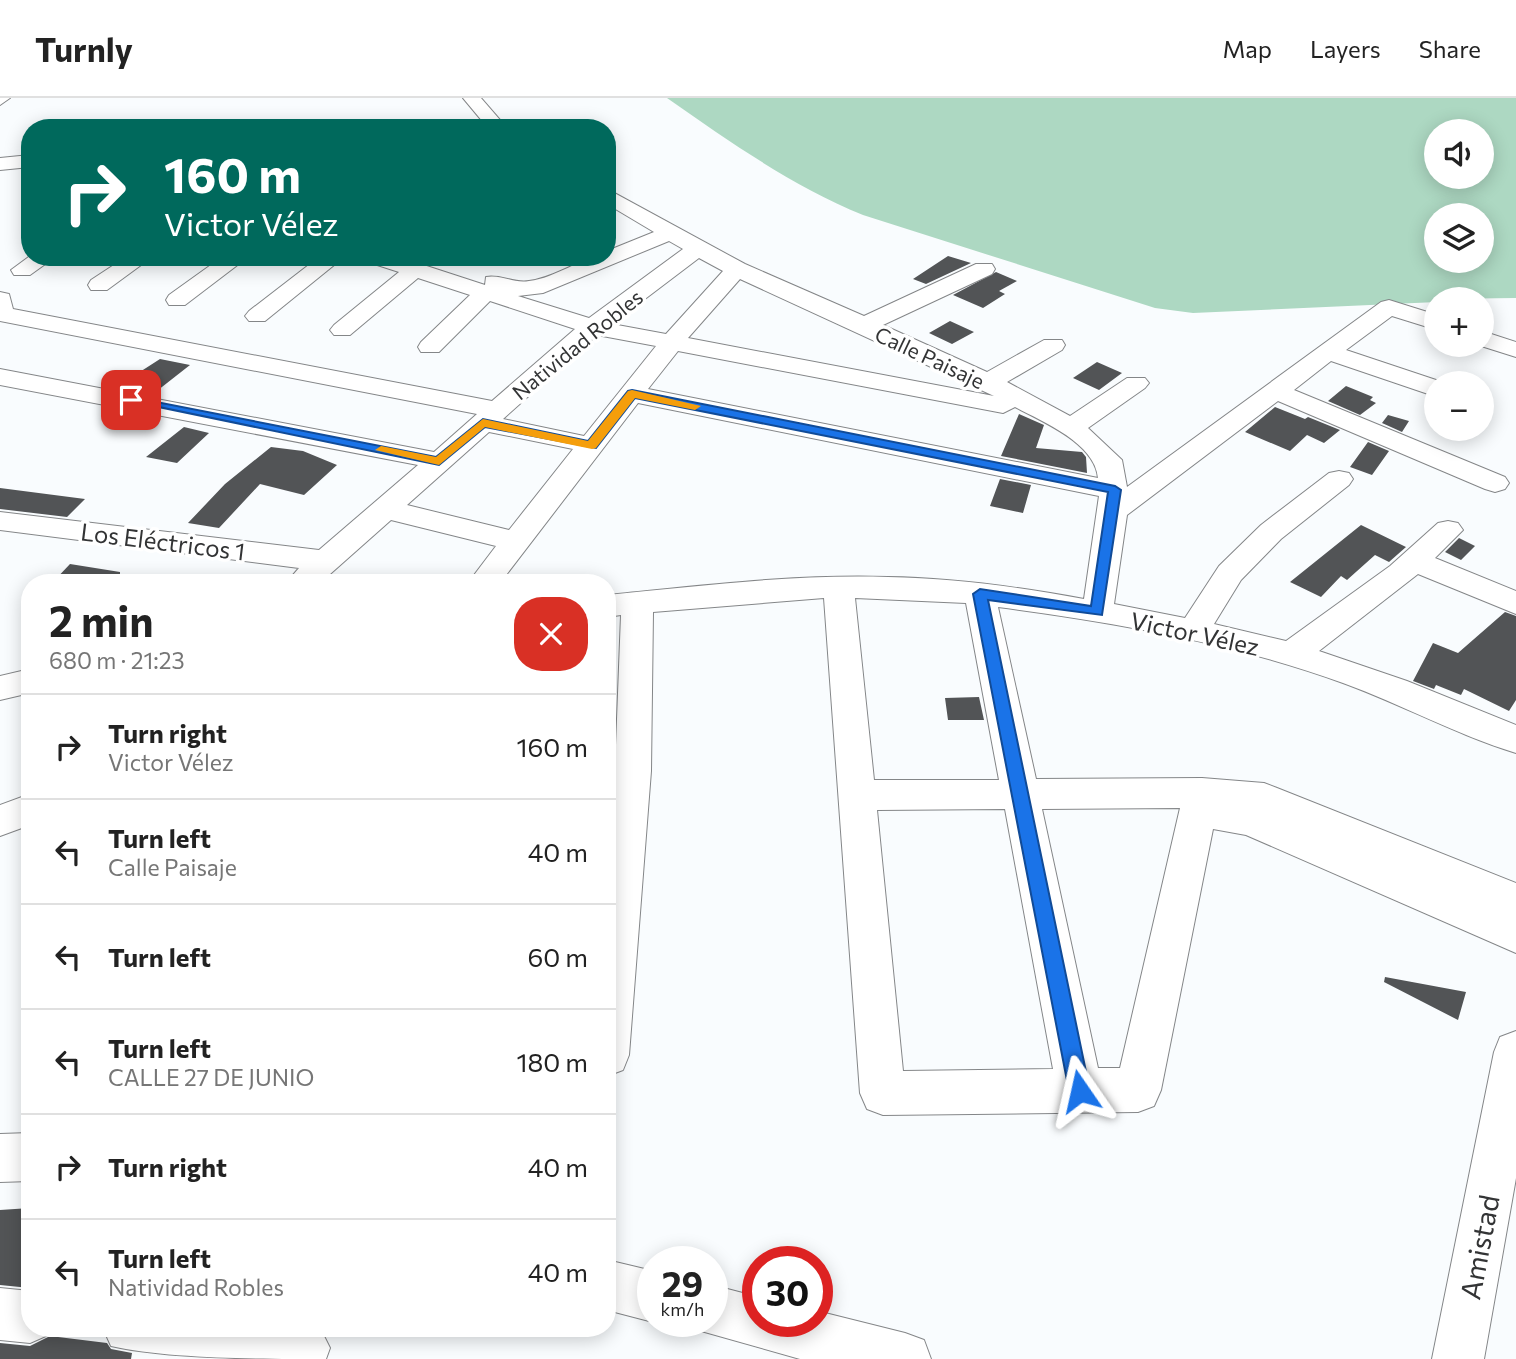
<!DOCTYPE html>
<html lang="en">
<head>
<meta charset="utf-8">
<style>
  body { margin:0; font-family:Commissioner,sans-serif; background:#f6f6f6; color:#222; height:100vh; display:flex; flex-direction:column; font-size:26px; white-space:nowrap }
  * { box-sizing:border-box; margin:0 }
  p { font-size:23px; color:#767676 }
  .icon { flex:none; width:38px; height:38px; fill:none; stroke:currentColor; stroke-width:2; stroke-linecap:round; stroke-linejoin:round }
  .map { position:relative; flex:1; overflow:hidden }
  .side { position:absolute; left:21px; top:476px; width:595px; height:763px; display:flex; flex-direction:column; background:#fff; border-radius:28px; box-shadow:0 4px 18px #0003 }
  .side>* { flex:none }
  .top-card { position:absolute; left:21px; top:21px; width:595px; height:147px; border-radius:28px; box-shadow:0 4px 18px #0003; background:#00695c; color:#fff; overflow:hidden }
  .buttons { position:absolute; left:1424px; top:21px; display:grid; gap:14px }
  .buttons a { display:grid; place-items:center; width:70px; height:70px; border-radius:50%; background:#fff; box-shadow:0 4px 18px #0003; font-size:35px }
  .speed { position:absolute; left:637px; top:1148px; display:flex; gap:14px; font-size:35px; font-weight:700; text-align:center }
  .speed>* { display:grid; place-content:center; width:91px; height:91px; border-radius:50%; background:#fff; box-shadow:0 4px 18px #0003; line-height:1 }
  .speed small { font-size:18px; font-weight:400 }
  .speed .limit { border:10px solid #d22; background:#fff; color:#111 }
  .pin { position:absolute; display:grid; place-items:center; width:60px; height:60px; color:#fff; margin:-30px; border-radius:14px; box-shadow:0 4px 10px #0006 }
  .me { position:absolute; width:77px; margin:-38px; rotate:349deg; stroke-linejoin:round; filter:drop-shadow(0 0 5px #0008) }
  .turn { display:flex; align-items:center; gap:24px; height:147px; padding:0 28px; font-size:32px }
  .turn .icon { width:91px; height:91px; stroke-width:2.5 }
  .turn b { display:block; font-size:49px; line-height:60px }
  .round { display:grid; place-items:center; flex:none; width:74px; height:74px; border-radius:28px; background:#f6f6f6 }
  .summary { display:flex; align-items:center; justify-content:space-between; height:119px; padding:0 28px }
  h1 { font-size:42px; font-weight:700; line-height:52px }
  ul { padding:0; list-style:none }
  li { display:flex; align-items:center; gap:21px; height:105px; padding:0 28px; border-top:2px solid #e0e0e0 }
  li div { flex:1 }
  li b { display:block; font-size:26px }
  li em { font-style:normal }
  header { display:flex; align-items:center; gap:42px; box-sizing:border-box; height:98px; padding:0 35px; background:#fff; border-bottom:2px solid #e0e0e0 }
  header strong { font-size:33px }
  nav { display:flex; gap:38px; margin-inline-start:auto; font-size:24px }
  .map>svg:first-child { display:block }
</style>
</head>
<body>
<header>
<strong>Turnly</strong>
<nav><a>Map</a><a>Layers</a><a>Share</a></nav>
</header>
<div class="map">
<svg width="1516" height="1261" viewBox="0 0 1516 1261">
  <rect width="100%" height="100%" fill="#f9fcfe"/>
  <!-- forest -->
  <path fill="#add8c2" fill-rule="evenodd" d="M667,0H1516V200L1437,201V204L1193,215L1155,210L863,117C792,88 730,44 667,0ZM1437,33H1482V79H1437ZM1437,117H1482V163H1437Z"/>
  <!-- building -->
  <path fill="#525456" d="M948,158L971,165L926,186L913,181Z
    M996,174L1017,183L999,193L1005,196L983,210L953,197Z
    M950,223L974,234L952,246L929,235Z
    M160,261L190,267L153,296L132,289L140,282L132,279Z
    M1097,264L1122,275L1099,292L1073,280Z
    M1346,288L1373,299L1370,302L1376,305L1360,317L1328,303Z
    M1275,309L1305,321L1308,319L1340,332L1324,345L1307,337L1290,353L1245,334Z
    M1019,316L1044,327L1036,350L1082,354L1086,359L1087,375L1001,358Z
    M1388,317L1409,323L1402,334L1382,325Z
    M184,329L209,335L177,365L146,359Z
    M1368,344L1389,353L1372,377L1350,369Z
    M271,349L303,353L337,367L304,397L260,386L219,430L188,425L225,386Z
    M1000,381L1031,387L1023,415L990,408Z
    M0,390L85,401L67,419L0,411Z
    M1361,427L1406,449L1389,464L1375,457L1347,482L1341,478L1321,499L1290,484Z
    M1459,440L1475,448L1461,462L1445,454Z
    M70,466L120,474V485H52Z
    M1505,514L1516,518V602L1509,613L1464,591L1461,597L1436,587L1434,591L1413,583L1433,545L1458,555Z
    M979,599L984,622H948L945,600Z
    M1385,879L1466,894L1458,922L1384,884Z
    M30,1110V1190L0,1187V1112Z
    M50,1238L107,1245L111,1251L132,1255L131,1261H0V1245L30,1248Z"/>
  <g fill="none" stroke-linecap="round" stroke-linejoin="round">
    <!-- minor casing -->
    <g stroke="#848688" stroke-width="2">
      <path id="minor" d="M0,0H10L0,7Z
        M463,0H481L507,30H488Z
        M30,57V69L0,72V60Z
        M607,91L745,166L864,218L976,166H992L995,171L992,176L883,227L987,274L1044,242H1062L1065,247L1062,252L1007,284L1070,318L1127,280H1145L1149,285L1145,290L1088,330L1122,362L1127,389L1381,204L1389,202L1437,217V232L1392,218L1346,252L1445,285H1437V299L1331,263L1294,292L1505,379L1509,385L1505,391L1495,394L1485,391L1278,303L1127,417L1114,506L1185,520L1219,468L1261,427L1329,375L1339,373L1349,375L1353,381L1349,387L1281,441L1241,482L1214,526L1286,543L1390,468L1438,425L1448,423L1458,425L1463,432L1435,460L1516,493V516L1418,476L1319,553L1407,583L1516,627V655C1457,637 1401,606 1343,585C1233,545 1113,524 998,509L1036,681L1202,680L1264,685L1277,690L1516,785V855L1246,737L1213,731L1161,992L1154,1008L1138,1014L883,1017L867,1011L860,995L824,500L653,514L651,673L629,957L623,972L607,978V745L615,673L621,517L607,519V497C700,488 794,476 888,479C954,480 1019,489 1084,501L1099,398L638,305L500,485H468L496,448L391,422L320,485H286L299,470L0,432V414L319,452L418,367L0,287V271L434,354L477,316L0,223V194L9,196L13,211L492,303L575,231L490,203L439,254H421L418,249L421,244L470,197L418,180L350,237H334L330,232L334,227L399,174L368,164L365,159H399L485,187L486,179C501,176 514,186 529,183C557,180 578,159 607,159V153L654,134L607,106ZM669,143L683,151L589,220L518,198L543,195ZM699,160L723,173L666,236L612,226ZM740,181L994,298L688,240ZM597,237L656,248L584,338L503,321ZM678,253L1003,315L1015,309C1043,324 1095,345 1098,380L648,291ZM489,334L573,351L509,432L407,407ZM855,500L966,505L999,682H874ZM1180,710L1120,970H1098L1042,711ZM1005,711L1053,971L903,973L877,712Z
        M30,158V159H55L30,177H14L11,172Z
        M126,159H152L107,192H91L88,187L91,182Z
        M222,159H248L185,207H169L166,202L169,197Z
        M319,159H344L265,223H249L245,218L249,213Z
        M1482,233L1516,244V259L1478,247H1482Z
        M30,571V595L0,602V578Z
        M30,696V727L0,738V707Z
        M1516,933V1080L1484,1261H1432L1494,954L1500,939Z
        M30,1035V1083L0,1084V1036Z
        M607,1162L653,1173V1223H656L653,1224L607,1212Z
        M712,1187L758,1199V1223H817V1213L905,1235L924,1242L931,1261H800L694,1231L691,1223H712Z
        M0,1190L30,1193V1230H51L48,1237L30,1245L0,1242Z
        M103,1230H320L330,1250L326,1261C264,1261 167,1261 111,1248Z"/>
    </g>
    <!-- minor -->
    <use href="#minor" fill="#fff" fill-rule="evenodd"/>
  </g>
  <!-- route -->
  <path fill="#1a73e8" stroke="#114b97" stroke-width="2" d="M632,292L1115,388L1121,392L1102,517L988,502L1090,993L1087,1000L1080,1003L1072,1000L1069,993L973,496L980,491L1091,508L1108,394L635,300L596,350L485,329L439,367L125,302L131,299L436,359L483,321L588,343L628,293Z"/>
  <!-- slow -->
  <path fill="#f59e0b" d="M632,292L701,308L695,312L635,300L596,350L592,351L485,329L439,367L375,352L381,348L436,359L483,321L588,343L628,293Z"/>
  <g text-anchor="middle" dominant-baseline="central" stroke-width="7" stroke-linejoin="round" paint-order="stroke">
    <!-- far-street labels -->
    <g font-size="21" fill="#333435" stroke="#fff">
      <text transform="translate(577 246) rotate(-39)">Natividad Robles</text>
      <text transform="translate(930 259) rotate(25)">Calle Paisaje</text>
    </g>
    <!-- street labels -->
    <g font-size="24" fill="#333435" stroke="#fff">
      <text transform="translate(163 443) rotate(7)">Los Eléctricos 1</text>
      <text transform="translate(1195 535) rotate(12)">Victor Vélez</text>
    </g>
    <!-- near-street labels -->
    <g font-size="28" fill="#333435" stroke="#fff">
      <text transform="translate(1479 1149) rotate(-79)">Amistad</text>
    </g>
  </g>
</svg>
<div class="buttons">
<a><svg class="icon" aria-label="sound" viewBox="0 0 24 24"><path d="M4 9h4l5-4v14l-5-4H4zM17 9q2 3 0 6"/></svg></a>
<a><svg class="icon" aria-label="layers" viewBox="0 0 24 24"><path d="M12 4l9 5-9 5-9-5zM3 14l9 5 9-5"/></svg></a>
<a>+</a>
<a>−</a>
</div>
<div class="speed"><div>29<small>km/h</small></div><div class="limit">30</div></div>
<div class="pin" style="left:131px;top:302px;background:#d93025"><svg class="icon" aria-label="arrive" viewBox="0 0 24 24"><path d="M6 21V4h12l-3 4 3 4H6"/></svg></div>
<svg class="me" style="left:1080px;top:993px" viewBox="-20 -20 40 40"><path d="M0-17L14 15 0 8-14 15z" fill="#1a73e8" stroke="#fff" stroke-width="4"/></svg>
<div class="top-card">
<div class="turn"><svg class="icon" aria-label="right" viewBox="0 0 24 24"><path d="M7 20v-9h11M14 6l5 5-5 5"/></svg><div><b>160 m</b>Victor Vélez</div></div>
</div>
<section class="side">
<div class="summary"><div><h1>2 min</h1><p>680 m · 21:23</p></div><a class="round" style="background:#d93025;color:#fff"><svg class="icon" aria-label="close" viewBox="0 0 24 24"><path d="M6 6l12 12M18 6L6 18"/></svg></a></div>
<ul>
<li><svg class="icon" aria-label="right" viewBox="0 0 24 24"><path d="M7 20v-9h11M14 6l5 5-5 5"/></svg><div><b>Turn right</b><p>Victor Vélez</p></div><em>160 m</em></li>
<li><svg class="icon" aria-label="left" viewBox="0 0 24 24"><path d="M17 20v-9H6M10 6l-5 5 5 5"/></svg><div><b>Turn left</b><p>Calle Paisaje</p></div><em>40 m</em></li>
<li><svg class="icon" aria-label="left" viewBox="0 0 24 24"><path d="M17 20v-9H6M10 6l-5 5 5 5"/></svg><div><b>Turn left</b></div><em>60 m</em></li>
<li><svg class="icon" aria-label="left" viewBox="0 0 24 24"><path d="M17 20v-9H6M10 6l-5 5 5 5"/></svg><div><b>Turn left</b><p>CALLE 27 DE JUNIO</p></div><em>180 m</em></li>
<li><svg class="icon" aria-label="right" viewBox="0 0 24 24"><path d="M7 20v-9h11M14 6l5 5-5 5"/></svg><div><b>Turn right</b></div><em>40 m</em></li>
<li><svg class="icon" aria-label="left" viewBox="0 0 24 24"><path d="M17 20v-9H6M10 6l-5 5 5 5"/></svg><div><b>Turn left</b><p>Natividad Robles</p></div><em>40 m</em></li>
</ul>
</section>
</div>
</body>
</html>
